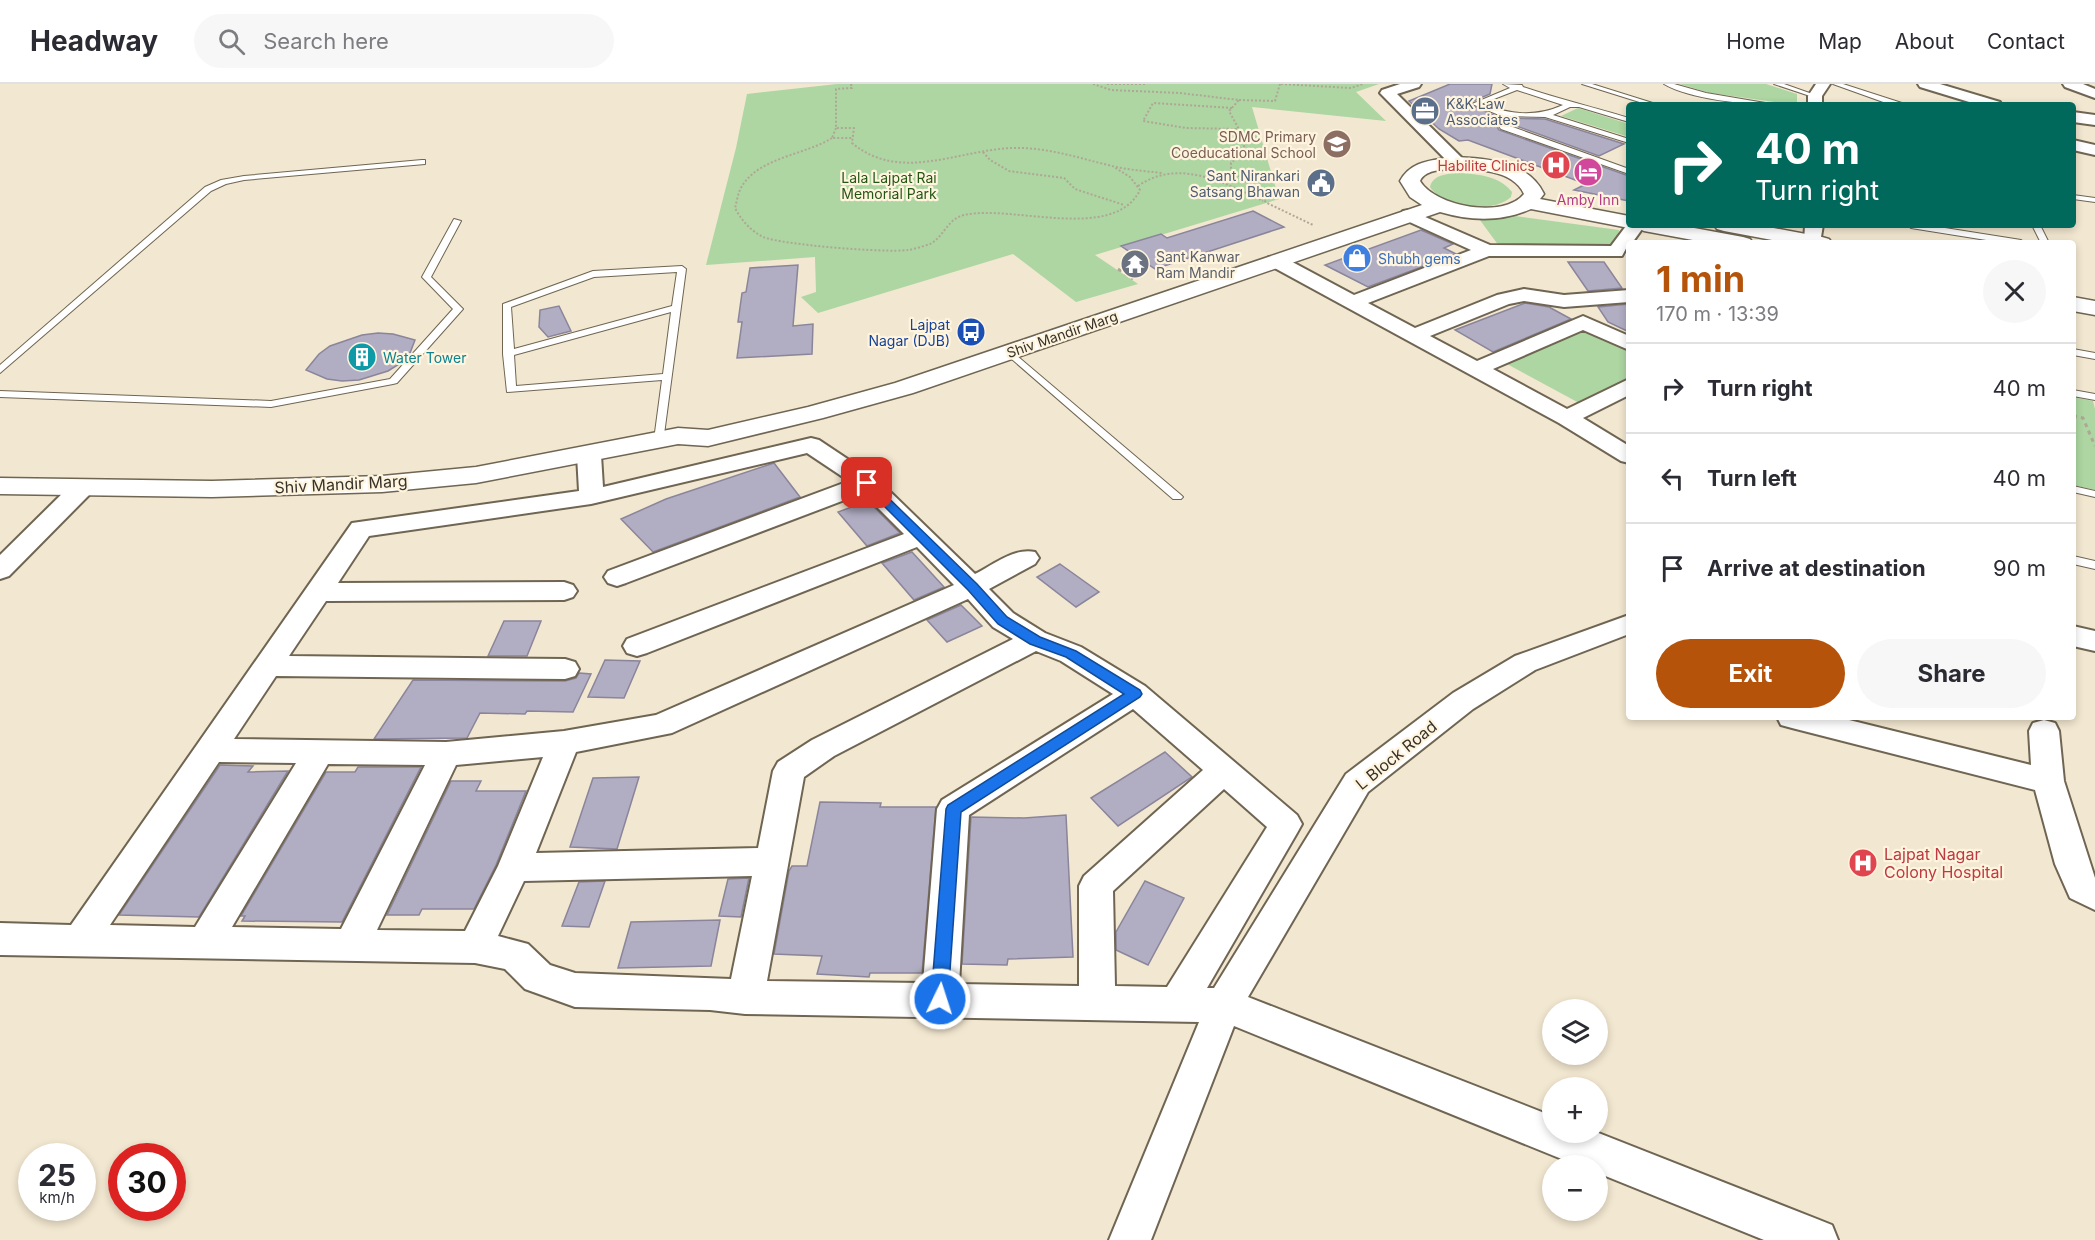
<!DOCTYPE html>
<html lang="en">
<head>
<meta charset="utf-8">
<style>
  body { margin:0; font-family:Inter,sans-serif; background:#f7f7f7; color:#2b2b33; height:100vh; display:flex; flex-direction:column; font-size:22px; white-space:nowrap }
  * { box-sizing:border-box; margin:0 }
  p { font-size:20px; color:#7c7c81 }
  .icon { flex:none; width:33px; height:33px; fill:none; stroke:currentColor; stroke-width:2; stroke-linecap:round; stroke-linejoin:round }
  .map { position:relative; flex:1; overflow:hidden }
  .drawer { position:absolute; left:1626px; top:156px; width:450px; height:480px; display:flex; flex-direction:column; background:#fff; border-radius:6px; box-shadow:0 3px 9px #0003 }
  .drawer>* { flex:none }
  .guide { position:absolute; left:1626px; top:18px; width:450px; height:126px; border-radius:6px; box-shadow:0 3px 9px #0003; background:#00695c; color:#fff; overflow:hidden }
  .controls { position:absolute; left:1542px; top:915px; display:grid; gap:12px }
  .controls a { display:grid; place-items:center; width:66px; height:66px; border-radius:50%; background:#fff; box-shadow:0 3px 9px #0003; font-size:30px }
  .speed { position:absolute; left:18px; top:1059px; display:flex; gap:12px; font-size:30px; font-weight:700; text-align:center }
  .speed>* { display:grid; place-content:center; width:78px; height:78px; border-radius:50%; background:#fff; box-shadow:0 3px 9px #0003; line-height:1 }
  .speed small { font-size:15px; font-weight:400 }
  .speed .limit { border:9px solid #d22; background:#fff; color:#111 }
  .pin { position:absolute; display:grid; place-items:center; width:51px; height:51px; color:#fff; margin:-26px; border-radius:12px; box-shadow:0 3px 9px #0006 }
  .me { position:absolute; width:66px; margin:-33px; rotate:4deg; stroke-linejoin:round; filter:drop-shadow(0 0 4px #0008) }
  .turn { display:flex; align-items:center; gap:21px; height:126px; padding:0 30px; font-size:27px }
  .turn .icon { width:78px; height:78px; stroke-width:2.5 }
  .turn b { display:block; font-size:42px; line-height:51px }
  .round { display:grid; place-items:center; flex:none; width:63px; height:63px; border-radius:32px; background:#f7f7f7 }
  .summary { display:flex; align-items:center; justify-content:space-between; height:102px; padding:0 30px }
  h1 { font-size:36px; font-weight:700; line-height:45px; color:#b45309 }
  .button { display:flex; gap:12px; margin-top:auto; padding:12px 30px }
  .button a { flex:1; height:69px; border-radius:36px; background:#b45309; color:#fff; font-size:24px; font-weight:700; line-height:69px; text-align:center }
  .button a+a { background:#f7f7f7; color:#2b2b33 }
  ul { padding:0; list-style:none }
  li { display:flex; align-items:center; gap:18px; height:90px; padding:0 30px; border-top:2px solid #e1e1e2 }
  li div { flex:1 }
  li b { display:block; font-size:22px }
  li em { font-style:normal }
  header { display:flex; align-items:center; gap:36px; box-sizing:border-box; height:84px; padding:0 30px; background:#fff; border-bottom:2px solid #e1e1e2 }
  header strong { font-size:28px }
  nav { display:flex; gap:33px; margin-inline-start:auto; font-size:21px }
  .search { width:420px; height:54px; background:#f7f7f7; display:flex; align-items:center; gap:15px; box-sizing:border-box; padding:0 21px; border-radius:33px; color:#7c7c81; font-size:22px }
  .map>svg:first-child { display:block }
</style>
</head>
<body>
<header>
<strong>Headway</strong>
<div class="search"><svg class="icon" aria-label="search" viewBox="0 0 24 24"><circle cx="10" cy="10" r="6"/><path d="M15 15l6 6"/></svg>Search here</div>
<nav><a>Home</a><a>Map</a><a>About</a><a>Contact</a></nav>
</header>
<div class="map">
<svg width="2095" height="1156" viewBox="0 0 2095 1156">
  <rect width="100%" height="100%" fill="#f2e7d0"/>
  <!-- green -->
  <path fill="#add6a2" d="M837,0H1379L1356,8L1386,37L1252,23L1279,115L1095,171L1138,200L1076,218L1013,170L818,229L801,213L816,208L815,173L706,181L736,64L747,10Z
    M1679,0H1766L1797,10V21L1710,9Z
    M1578,24L1629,40V53L1561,32Z
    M1459,89C1478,90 1500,92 1512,108L1511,113C1492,130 1444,125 1430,103C1433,90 1448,90 1459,89Z
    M1477,132H1515L1619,146L1617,161L1499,162Z
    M1584,245L1629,267V296L1581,320L1507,280Z
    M2073,313L2093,317L2095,325V406L2073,401Z"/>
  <!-- building -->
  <path fill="#b1adc3" stroke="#8a859a" stroke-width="1.5" d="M1450,0H1492L1490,10L1471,18L1470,21L1496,32L1493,37L1499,46L1629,92V117L1574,106L1586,100L1468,56L1459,57L1439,45L1409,17Z
    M1507,34L1545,35L1624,60L1599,72L1508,39Z
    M1253,127L1284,143L1155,185L1121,162L1161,150L1167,154Z
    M1421,146L1453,160L1444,164L1456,170L1368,203L1325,181Z
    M1568,178H1604L1622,204L1588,207Z
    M798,181L793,242L813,240L812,270L737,274L742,238H738L742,209L746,208L750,184Z
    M1525,219L1549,223L1571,235L1493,268L1455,246Z
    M1629,220V248L1608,238L1598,223Z
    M559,222L571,247L548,253L539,243L540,226Z
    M378,249L393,250L415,256L410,269L401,279L388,287L359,296L342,297L327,295L306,286L319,270L330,262L362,251Z
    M774,379L800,413L653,468L621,435L666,415Z
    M868,417L900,449L867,462L838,428Z
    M912,468L944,503L914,516L882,479Z
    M1060,480L1099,508L1076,523L1037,493Z
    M961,521L982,542L947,558L927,536Z
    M504,537H541L527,572H488Z
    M605,576L640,577L624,614L588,613Z
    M579,589L591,590L573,628L527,627L525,630L480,629L467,654L374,655L413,596L565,597L576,594Z
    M1165,668L1192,693L1118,742L1091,714Z
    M220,681L253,682L248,688L288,687L199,833L119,831Z
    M358,683H421L342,838L242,837L245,832H241L326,688H355Z
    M639,693L617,765L570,763L593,694Z
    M451,697H481L476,707H526L496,781L474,825H422L419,831H387Z
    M820,718L881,719L880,723H936L922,889H870L869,893L817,890L822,872L774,870L789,787L792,782H807Z
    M1066,731L1073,873L1008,875L1007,881L962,880L971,733L1024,734Z
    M749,794L741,833L719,832L728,795Z
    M605,797L589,843L562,842L579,798Z
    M1145,797L1184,814L1148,881L1116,866V848Z
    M720,836L711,882L618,884L631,838Z"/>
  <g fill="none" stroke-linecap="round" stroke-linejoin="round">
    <!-- service casing -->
    <g stroke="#6f6552" stroke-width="2">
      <path id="service" d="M1503,0L1522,1L1523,3C1558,15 1593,23 1629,34V38L1579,23H1570L1553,31L1629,55V59L1545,33L1505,32L1503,37L1507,41L1629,85V90L1501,45L1495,37L1499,31L1472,20L1510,4ZM1517,6L1563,21C1534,34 1510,30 1481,20Z
        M1582,0H1592L1659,21H1649Z
        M1664,0H1674L1706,9L1777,21C1747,21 1689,15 1664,0Z
        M1774,0H1784L1818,12L1813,13Z
        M1833,0H1843L1908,21H1885L1886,19Z
        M422,76H425V80L244,96L226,100L211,107L0,289V281L205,103L221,96L244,92Z
        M2073,111L2095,114V118L2073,115Z
        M454,135L461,137L431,193L463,225L397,299L393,300L271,323L0,313V307L271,317L390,295L453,225L422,193Z
        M1907,141H1926L2021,156L2025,159H2005L1911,144Z
        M2032,141H2040L2049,159H2041Z
        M682,182L686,185L663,358H655L654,356L662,296L507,308L503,270V220L593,187ZM677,188L672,222L514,265L511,223L594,193ZM671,228L663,290L516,302L514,271Z
        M2073,265L2095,269V275L2073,271Z
        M1010,266L1181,411L1183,413L1181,415H1173L1007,271V267Z
        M2073,306L2095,310V316L2073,312Z
        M2073,402L2095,407V413L2073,408Z
        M2073,472L2095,477V485L2073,480Z"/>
    </g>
    <!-- minor casing -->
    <g stroke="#6f6552" stroke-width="4">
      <path id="minor" d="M1400,0H1421L1419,3L1397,10L1464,76L1466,79L1464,82H1452L1380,9L1382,6Z
        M1816,0H1830L1822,12V21H1808V12Z
        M1918,0H1940L2000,18L2002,21H1979L1920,3Z
        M2063,0H2083L2095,5V14L2065,3Z
        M2073,28L2095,31V41L2073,38Z
        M2073,56L2095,61V71L2073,66Z
        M1409,126L1490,161L1611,162L1629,138V141H1645L1632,159H1629L1622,172H1489L1368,219L1415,244L1497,211L1524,205L1564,211L1629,206V218L1564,223L1524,217L1509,220L1430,252L1477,277L1583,232L1629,252V266L1583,246L1493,285L1567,325L1629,295V311L1583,334L1629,362V379L1621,377L1559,339L1269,181L1267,177L1269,173H1283L1354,211L1471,166L1403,135L1400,131L1403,127Z
        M1805,141H1823L1820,159H1804Z
        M811,354L819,356L876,394L975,490C993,481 1015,463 1035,468L1039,474L1035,480L989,505L1013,529L1045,549L1081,563L1145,602L1297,731L1302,740L1297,749L1207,904H1214L1346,690L1453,609L1515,572L1629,531V550L1535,586L1473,625L1368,708L1248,913L1552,1032V1048H1596L1817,1135L1832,1141L1838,1156H1764L1598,1089V1082H1579L1234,942L1151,1156H1109L1199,938L745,930L710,926L575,923L525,905L505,885L475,879L0,871V839L71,841L352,439L579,407L577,371L581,366L589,364L597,366L601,371L603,403ZM807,369L849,397L608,487L604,493L608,499L617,502L626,499L863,409L904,450L627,555L623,562L627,569L637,572L647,569L917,463L954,501L656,631L564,647L446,658L234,655L276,592L565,595L575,592L579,585L575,578L565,575L289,572L326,517L564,516L573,513L577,507L573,501L564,498L338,499L369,452L591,420ZM968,515L993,543L1013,555L812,656L778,678L773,687L758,764L536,769L576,668L672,649ZM1036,567L1061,577L1113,610L942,716L937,725L923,899L767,897L804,693L834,672ZM1133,625L1203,686L1084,792L1079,802V902L959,900L969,731ZM543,673L498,782L465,847L377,846L456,681ZM219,678L296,679L195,843L110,841ZM328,680L425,681L341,845L232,843ZM1224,705L1267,743L1167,903L1115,902L1113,807ZM752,792L731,895L575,889L550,881L528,860L498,852L524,797Z
        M82,397L91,399L94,404L91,409L9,492L0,495V471L73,399Z
        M2073,542L2095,547V567L2073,562Z
        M1777,633H1837L2031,681L2029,647L2033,639L2044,636L2055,639L2059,647L2064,697L2095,794V826L2070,814L2055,780L2035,706L1792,644L1781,641Z"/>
    </g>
    <!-- tertiary casing -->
    <g stroke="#6f6552" stroke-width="3">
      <path id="tertiary" d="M1451,73C1484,74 1528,76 1544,110L1540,115L1629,132V141H1678L1743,153L1750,155L1753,159H1709L1644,147L1635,143L1629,144L1531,125C1502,138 1470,137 1440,128L913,309L823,334L708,362L678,360L476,399L382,408L212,413L0,410V394L212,397L382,392L476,383L678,344L708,346L808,323L895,299L1422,121L1410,113L1400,97C1411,77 1430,77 1451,73ZM1451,85C1474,85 1513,85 1524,110C1504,135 1436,123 1420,97C1425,86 1440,86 1451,85Z
        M1714,141H1758L1822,153L1829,155L1832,159H1788L1724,147L1717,145Z
        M2073,213L2095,217V231L2073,227Z"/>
    </g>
    <!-- path-far1 -->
    <path stroke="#afa795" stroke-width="2" stroke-dasharray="2 2" stroke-linecap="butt" d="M851,0L852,4L836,5V44H854L852,59C900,99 958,66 1012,64C1048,63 1078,74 1112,82C1128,86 1145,87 1162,89
      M1093,0L1111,6L1180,9L1239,16L1229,27L1242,51L1245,67L1231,79V84L1267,119L1313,141
      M1107,0H1145
      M1281,0L1351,4L1363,0
      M1239,16L1275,17L1280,0
      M1232,24L1153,19L1143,37L1186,44L1237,45
      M836,44L832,54H852
      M832,54C805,71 760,73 742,102C738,108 737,117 735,124C741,136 751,147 763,153C783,161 886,169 908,166C915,165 924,162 930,160C944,153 947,135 964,131C1011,120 1114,159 1140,106L1130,93L1114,83
      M983,68L990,76L1009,87L1064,94L1075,105L1124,121
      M1138,102C1178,74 1223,98 1263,117"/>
    <!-- path -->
    <path stroke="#afa795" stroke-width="3" stroke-dasharray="4 4" stroke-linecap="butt" d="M1118,185L1133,195
      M2073,332L2083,334L2095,362"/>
    <!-- service -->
    <use href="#service" fill="#fff" fill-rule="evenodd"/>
    <!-- minor -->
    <use href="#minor" fill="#fff" fill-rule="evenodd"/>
    <!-- tertiary -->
    <use href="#tertiary" fill="#fff" fill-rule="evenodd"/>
  </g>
  <!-- route -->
  <path fill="#1a73e8" stroke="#114b97" stroke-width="1.5" d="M867,396L871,397L977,500L1007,533L1040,553L1076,567L1140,606L1142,610L1140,613L961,728L948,915L946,921L940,923L933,921L931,915L946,725L948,721L1124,610L1066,573L1030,560L998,540L968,506L863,401V397Z"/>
  <!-- icons -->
  <defs>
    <g id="office-disc" transform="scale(1.5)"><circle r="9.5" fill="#5c6f8a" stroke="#fff4de"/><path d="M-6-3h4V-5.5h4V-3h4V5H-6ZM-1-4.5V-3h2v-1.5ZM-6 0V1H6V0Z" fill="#fff"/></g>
    <g id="school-disc" transform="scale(1.5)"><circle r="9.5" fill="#8d6e63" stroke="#fff4de"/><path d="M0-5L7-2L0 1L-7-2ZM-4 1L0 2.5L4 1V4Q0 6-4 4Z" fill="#fff"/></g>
    <g id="hospital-disc" transform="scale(1.5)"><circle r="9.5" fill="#e0444e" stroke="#fff4de"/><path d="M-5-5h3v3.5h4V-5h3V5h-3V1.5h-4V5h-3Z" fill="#fff"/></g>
    <g id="hotel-disc" transform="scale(1.5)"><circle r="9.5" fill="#d1479c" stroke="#fff4de"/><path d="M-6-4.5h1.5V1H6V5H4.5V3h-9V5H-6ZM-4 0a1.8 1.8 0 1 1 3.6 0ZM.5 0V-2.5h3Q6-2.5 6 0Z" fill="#fff"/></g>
    <g id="civic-disc" transform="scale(1.5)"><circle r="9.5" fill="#5c6f8a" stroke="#fff4de"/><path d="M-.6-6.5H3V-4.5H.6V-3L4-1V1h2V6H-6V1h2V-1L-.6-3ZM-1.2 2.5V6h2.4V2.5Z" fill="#fff"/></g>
    <g id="shop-disc" transform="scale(1.5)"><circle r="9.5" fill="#3f7fe0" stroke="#fff4de"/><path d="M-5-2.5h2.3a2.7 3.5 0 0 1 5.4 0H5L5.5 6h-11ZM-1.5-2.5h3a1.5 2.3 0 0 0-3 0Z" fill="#fff"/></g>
    <g id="temple-disc" transform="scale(1.5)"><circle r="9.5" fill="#6b7280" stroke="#fff4de"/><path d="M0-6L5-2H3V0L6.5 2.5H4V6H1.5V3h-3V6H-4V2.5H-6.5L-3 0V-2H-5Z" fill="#fff"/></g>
    <g id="bus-disc" transform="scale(1.5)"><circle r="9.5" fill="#1a4fb4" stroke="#fff4de"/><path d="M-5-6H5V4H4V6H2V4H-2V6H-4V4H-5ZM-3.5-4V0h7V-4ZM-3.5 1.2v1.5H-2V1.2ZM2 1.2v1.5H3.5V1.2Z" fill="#fff"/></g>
    <g id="building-disc" transform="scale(1.5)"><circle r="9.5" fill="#0f9aa8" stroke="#fff4de"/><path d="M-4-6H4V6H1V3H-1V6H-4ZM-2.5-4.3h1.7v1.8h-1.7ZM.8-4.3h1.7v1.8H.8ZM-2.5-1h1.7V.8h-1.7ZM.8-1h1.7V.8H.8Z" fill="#fff"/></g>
  </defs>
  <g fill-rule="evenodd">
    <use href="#office-disc" x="1425" y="27"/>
    <use href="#school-disc" x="1337" y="60"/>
    <use href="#hospital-disc" x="1556" y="81"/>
    <use href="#hotel-disc" x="1588" y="88"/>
    <use href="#civic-disc" x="1321" y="99"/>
    <use href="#shop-disc" x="1357" y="174"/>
    <use href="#temple-disc" x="1135" y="180"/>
    <use href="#bus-disc" x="971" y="248"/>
    <use href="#building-disc" x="362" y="273"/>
    <use href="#hospital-disc" x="1863" y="779"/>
  </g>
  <g text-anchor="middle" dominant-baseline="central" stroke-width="4.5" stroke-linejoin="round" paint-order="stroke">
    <!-- far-service labels -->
    <g font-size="14" fill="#4e5e75" stroke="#fff4de" text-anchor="start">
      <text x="1446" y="19">K&amp;K Law<tspan x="1446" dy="16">Associates</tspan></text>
      <text x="1300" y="91" text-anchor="end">Sant Nirankari<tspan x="1300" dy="16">Satsang Bhawan</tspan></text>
    </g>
    <!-- far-education labels -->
    <g font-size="14" fill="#785e54" stroke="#fff4de" text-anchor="end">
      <text x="1316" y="52">SDMC Primary<tspan x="1316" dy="16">Coeducational School</tspan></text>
    </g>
    <!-- far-health labels -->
    <g font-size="14" fill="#be3a42" stroke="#fff4de" text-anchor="end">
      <text x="1535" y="81">Habilite Clinics</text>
    </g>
    <!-- far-park labels -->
    <g font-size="14" fill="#255714" stroke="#fff4de">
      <text x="889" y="93">Lala Lajpat Rai<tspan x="889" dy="16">Memorial Park</tspan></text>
    </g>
    <!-- far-hotel labels -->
    <g font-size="14" fill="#b23c85" stroke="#fff4de">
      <text x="1588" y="115">Amby Inn</text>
    </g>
    <!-- far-worship labels -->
    <g font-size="14" fill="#5b616d" stroke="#fff4de" text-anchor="start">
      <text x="1156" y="172">Sant Kanwar<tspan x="1156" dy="16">Ram Mandir</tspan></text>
    </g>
    <!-- far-shop labels -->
    <g font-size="14" fill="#366cbe" stroke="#fff4de" text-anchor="start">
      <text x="1378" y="174">Shubh gems</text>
    </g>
    <!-- far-transit labels -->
    <g font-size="14" fill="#164399" stroke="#fff4de" text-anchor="end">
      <text x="950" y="240">Lajpat<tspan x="950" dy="16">Nagar (DJB)</tspan></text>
    </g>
    <!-- far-street labels -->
    <g font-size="14" fill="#37332b" stroke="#fff4de">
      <text transform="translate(1062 250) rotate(-19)">Shiv Mandir Marg</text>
    </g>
    <!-- far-culture labels -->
    <g font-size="14" fill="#0d838f" stroke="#fff4de" text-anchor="start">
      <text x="383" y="273">Water Tower</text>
    </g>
    <!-- street labels -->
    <g font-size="16" fill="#37332b" stroke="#fff4de">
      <text transform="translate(341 400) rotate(-3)">Shiv Mandir Marg</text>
      <text transform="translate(1396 671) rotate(-39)">L Block Road</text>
    </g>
    <!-- health labels -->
    <g font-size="16" fill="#be3a42" stroke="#fff4de" text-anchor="start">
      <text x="1884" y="770">Lajpat Nagar<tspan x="1884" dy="18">Colony Hospital</tspan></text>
    </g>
  </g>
</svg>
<div class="controls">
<a><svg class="icon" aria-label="layers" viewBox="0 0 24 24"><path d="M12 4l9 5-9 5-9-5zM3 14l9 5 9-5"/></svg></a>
<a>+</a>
<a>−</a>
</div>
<div class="speed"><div>25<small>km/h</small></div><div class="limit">30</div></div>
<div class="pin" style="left:867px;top:399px;background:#d93025"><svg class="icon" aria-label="arrive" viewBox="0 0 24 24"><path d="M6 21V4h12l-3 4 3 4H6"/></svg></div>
<svg class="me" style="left:940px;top:915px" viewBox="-20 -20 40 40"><circle r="17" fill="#1a73e8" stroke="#fff" stroke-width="3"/><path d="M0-11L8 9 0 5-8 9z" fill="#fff"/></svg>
<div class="guide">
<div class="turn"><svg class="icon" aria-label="right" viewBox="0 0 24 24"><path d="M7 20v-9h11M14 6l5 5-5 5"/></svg><div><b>40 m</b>Turn right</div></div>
</div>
<section class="drawer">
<div class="summary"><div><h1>1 min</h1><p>170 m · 13:39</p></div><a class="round"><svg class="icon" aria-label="close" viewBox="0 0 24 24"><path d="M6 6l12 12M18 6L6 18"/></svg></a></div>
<ul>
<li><svg class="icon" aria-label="right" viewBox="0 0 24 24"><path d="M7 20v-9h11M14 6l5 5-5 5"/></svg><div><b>Turn right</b></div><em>40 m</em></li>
<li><svg class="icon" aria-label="left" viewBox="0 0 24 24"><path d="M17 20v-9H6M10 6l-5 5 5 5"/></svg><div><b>Turn left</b></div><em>40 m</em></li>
<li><svg class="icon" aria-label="arrive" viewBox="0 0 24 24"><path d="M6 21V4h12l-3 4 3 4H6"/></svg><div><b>Arrive at destination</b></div><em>90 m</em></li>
</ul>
<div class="button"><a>Exit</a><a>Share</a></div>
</section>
</div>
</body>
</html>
